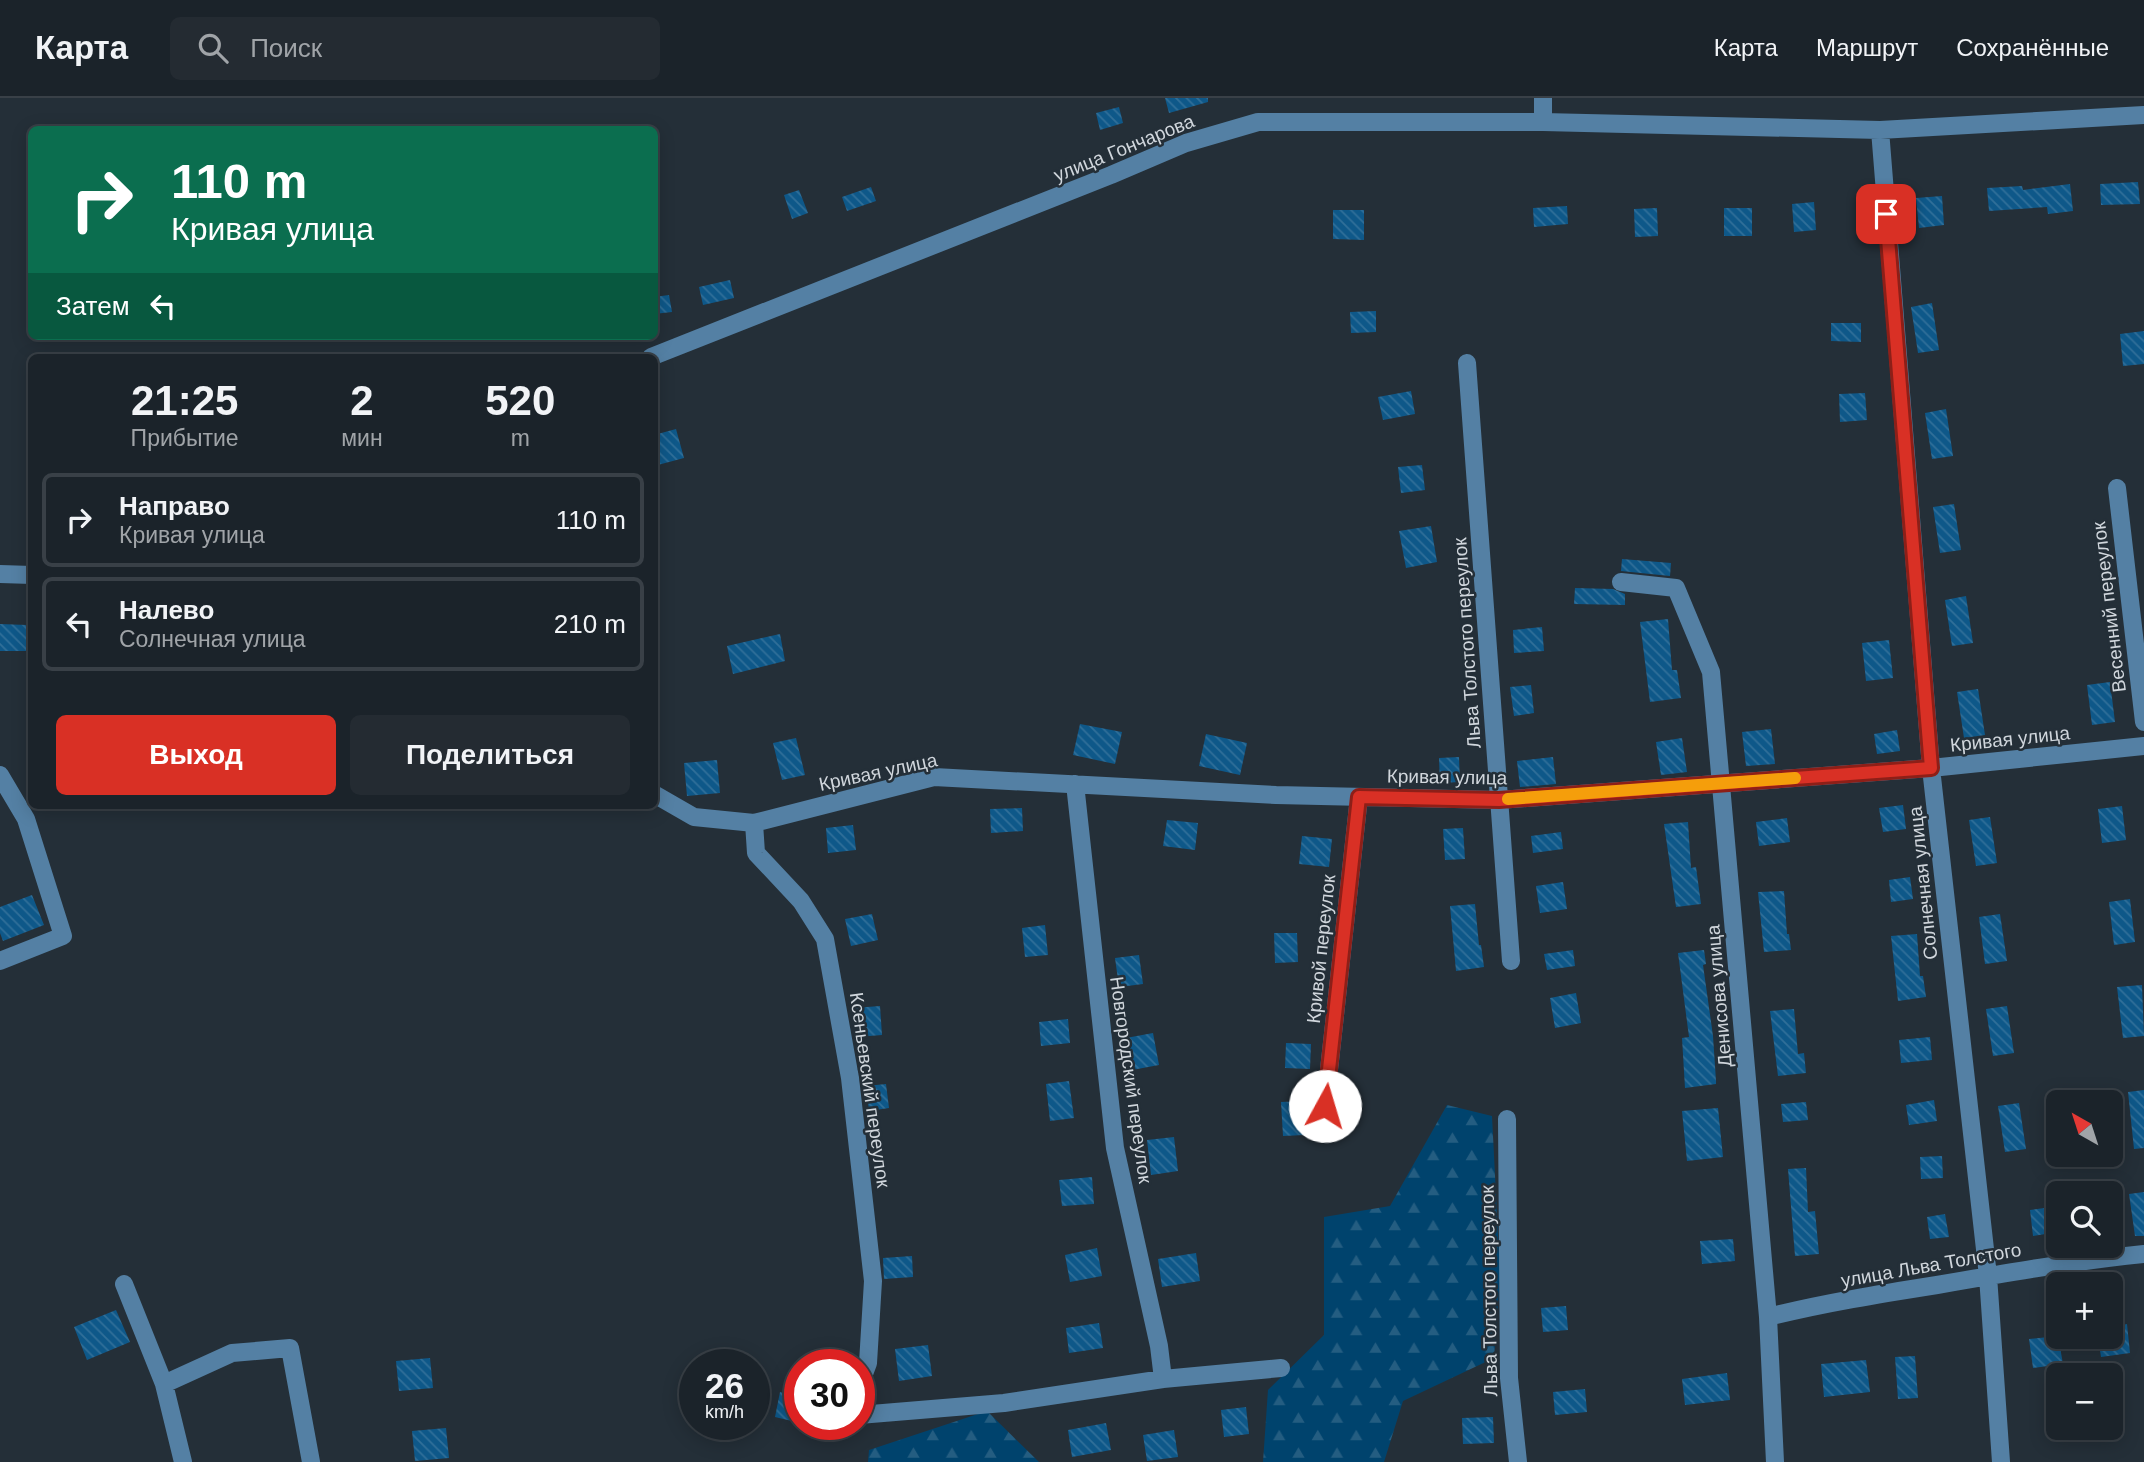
<!DOCTYPE html>
<html lang="ru">
<head>
<meta charset="utf-8">
<style>
  body { margin:0; font-family:Arial,sans-serif; background:#242b32; color:#f1f3f6; height:100vh; display:flex; flex-direction:column; font-size:26px; white-space:nowrap }
  * { box-sizing:border-box; margin:0 }
  p { font-size:23px; color:#a0a4a8 }
  .icon { flex:none; width:38px; height:38px; fill:none; stroke:currentColor; stroke-width:2; stroke-linecap:round; stroke-linejoin:round }
  .map { position:relative; flex:1; overflow:hidden }
  .drawer { position:absolute; left:28px; top:256px; width:630px; height:455px; display:flex; flex-direction:column; background:#1b232a; border-radius:10px; box-shadow:0 4px 18px #0003,0 0 0 2px #394047 }
  .drawer>* { flex:none }
  .hud { position:absolute; left:28px; top:28px; width:630px; height:214px; border-radius:10px; box-shadow:0 4px 18px #0003,0 0 0 2px #394047; background:#0b6e4f; color:#fff; overflow:hidden }
  .needle { width:46px; rotate:321deg }
  .buttons { position:absolute; left:2046px; top:992px; display:grid; gap:14px }
  .buttons a { display:grid; place-items:center; width:77px; height:77px; border-radius:10px; background:#1b232a; box-shadow:0 4px 18px #0003,0 0 0 2px #394047; font-size:35px }
  .speed { position:absolute; left:679px; top:1251px; display:flex; gap:14px; font-size:35px; font-weight:700; text-align:center }
  .speed>* { display:grid; place-content:center; width:91px; height:91px; border-radius:50%; background:#1b232a; box-shadow:0 4px 18px #0003,0 0 0 2px #394047; line-height:1 }
  .speed small { font-size:18px; font-weight:400 }
  .speed .limit { border:10px solid #d22; background:#fff; color:#111 }
  .pin { position:absolute; display:grid; place-items:center; width:60px; height:60px; color:#fff; margin:-30px; border-radius:14px; box-shadow:0 4px 10px #0006 }
  .me { position:absolute; width:77px; margin:-38px; rotate:6deg; stroke-linejoin:round; filter:drop-shadow(0 0 5px #0008) }
  .turn { display:flex; align-items:center; gap:24px; height:147px; padding:0 28px; font-size:32px }
  .turn .icon { width:91px; height:91px; stroke-width:2.5 }
  .turn b { display:block; font-size:49px; line-height:60px }
  .then { display:flex; align-items:center; height:66px; padding:0 28px; background:#0003; gap:14px; font-size:26px }
  .eta { display:flex; justify-content:space-evenly; align-items:center; height:119px; text-align:center }
  .eta b { font-size:42px; font-weight:700; line-height:49px }
  .cta { display:flex; gap:14px; margin-top:auto; padding:14px 28px }
  .cta a { flex:1; height:80px; border-radius:10px; background:#d93025; color:#fff; font-size:28px; font-weight:700; line-height:80px; text-align:center }
  .cta a+a { background:#242b32; color:#f1f3f6 }
  ul { padding:0; list-style:none }
  li { display:flex; align-items:center; gap:21px; height:94px; margin:0 14px 10px; padding:0 14px; border:4px solid #394047; border-radius:10px }
  li div { flex:1 }
  li b { display:block; font-size:26px }
  li em { font-style:normal }
  header { display:flex; align-items:center; gap:42px; box-sizing:border-box; height:98px; padding:0 35px; background:#1b232a; border-bottom:2px solid #394047 }
  header strong { font-size:33px }
  nav { display:flex; gap:38px; margin-inline-start:auto; font-size:24px }
  .search { width:490px; height:63px; background:#242b32; display:flex; align-items:center; gap:18px; box-sizing:border-box; padding:0 24px; border-radius:10px; color:#a0a4a8; font-size:26px }
  .map>svg:first-child { display:block }
</style>
</head>
<body>
<header>
<strong>Карта</strong>
<div class="search"><svg class="icon" aria-label="search" viewBox="0 0 24 24"><circle cx="10" cy="10" r="6"/><path d="M15 15l6 6"/></svg>Поиск</div>
<nav><a>Карта</a><a>Маршрут</a><a>Сохранённые</a></nav>
</header>
<div class="map">
<svg width="2144" height="1364" viewBox="0 0 2144 1364">
  <defs>
    <pattern id="forest-firs" width="22" height="20" patternUnits="userSpaceOnUse" patternTransform="scale(1.75)"><rect width="22" height="20" fill="#00436d"/><path d="M5 1l3.5 6h-7zM16 11l3.5 6h-7z" fill="#245d81"/></pattern>
    <pattern id="building-back-hatch" width="6" height="6" patternUnits="userSpaceOnUse" patternTransform="scale(1.75)"><rect width="6" height="6" fill="#0e5889"/><path d="M-1 5l2 2M0 0l6 6M5-1l2 2" fill="none" stroke="#306f99"/></pattern>
  </defs>
  <rect width="100%" height="100%" fill="#242f38"/>
  <!-- forest -->
  <path fill="url(#forest-firs)" d="M1447,1007L1492,1018L1500,1177L1494,1260L1403,1303L1384,1364H1263L1268,1292L1324,1237V1119L1390,1108Z
    M987,1313L1039,1364H868L869,1352Z"/>
  <!-- building -->
  <path fill="url(#building-back-hatch)" d="M1165,0H1208V4L1169,15Z
    M1119,9L1123,25L1100,32L1096,15Z
    M2138,84L2140,106L2101,107L2100,86Z
    M2070,86L2073,113L2048,116L2047,109L1989,113L1987,90L2022,88L2023,92Z
    M871,89L876,103L847,113L842,99Z
    M799,92L808,115L792,121L784,97Z
    M1942,98L1944,127L1919,130L1916,100Z
    M1814,104L1816,132L1794,134L1792,106Z
    M1567,108L1568,126L1534,129L1533,110Z
    M1657,110L1658,138L1635,139L1634,111Z
    M1724,110H1752V138H1724Z
    M1333,112H1364V142L1333,141Z
    M730,182L734,200L703,207L699,189Z
    M669,197L672,214L654,216V199Z
    M1932,205L1939,252L1918,255L1911,209Z
    M1376,213V234L1351,235L1350,214Z
    M1831,225H1861V244L1831,243Z
    M2144,233V266L2123,268L2120,236Z
    M1411,293L1415,316L1383,322L1378,299Z
    M1865,295L1867,322L1840,324L1839,296Z
    M1946,311L1953,358L1932,361L1925,315Z
    M676,331L684,360L654,368V337Z
    M1422,367L1425,392L1401,395L1398,369Z
    M1954,406L1961,452L1940,455L1933,409Z
    M1431,428L1437,464L1406,470L1399,433Z
    M1622,461L1671,465L1670,478L1621,473Z
    M1575,490L1613,491L1625,496V507L1574,506Z
    M1966,498L1973,545L1952,548L1945,502Z
    M1668,521L1672,572H1677L1681,600L1650,604L1640,524Z
    M0,526L27,527V553H0Z
    M1542,529L1544,553L1514,555L1513,532Z
    M780,536L785,563L733,576L727,548Z
    M1889,542L1893,580L1866,583L1862,545Z
    M2110,584L2115,624L2092,627L2087,587Z
    M1531,587L1534,615L1514,618L1510,589Z
    M1978,591L1985,637L1964,640L1957,594Z
    M1080,626L1122,634L1115,666L1073,657Z
    M1771,631L1775,666L1746,668L1742,634Z
    M1897,632L1900,653L1877,656L1874,636Z
    M1206,636L1247,645L1240,677L1199,668Z
    M796,640L805,677L782,682L773,645Z
    M1682,640L1687,674L1661,677L1656,644Z
    M1459,659L1460,684L1440,685L1439,660Z
    M1553,659L1556,686L1520,689L1517,663Z
    M717,662L720,695L687,698L684,665Z
    M1903,707L1906,731L1883,734L1879,710Z
    M2122,708L2126,742L2102,745L2098,711Z
    M1022,710L1023,733L991,735L990,711Z
    M1990,719L1997,765L1976,768L1969,722Z
    M1787,720L1790,744L1759,748L1756,724Z
    M1167,722L1198,725L1195,752L1163,748Z
    M1688,724L1691,770L1696,769L1701,806L1676,809L1664,726Z
    M853,727L856,752L828,755L826,730Z
    M1463,730L1465,761L1445,762L1443,731Z
    M1561,734L1563,751L1533,755L1531,738Z
    M1302,738L1332,741L1329,769L1299,766Z
    M1910,779L1913,801L1891,804L1889,782Z
    M1563,784L1567,811L1540,815L1536,788Z
    M1784,793L1787,836H1789L1791,852L1764,854L1758,794Z
    M32,797L44,827L3,843L0,835V809Z
    M2130,801L2135,844L2114,847L2109,804Z
    M1475,806L1479,847H1481L1484,869L1456,873L1450,808Z
    M872,816L878,842L851,848L845,821Z
    M2000,816L2007,863L1985,866L1979,819Z
    M1045,827L1048,857L1025,859L1022,830Z
    M1274,835H1297L1298,864L1275,865Z
    M1917,836L1920,878H1923L1926,899L1898,903L1891,838Z
    M1573,852L1575,868L1547,872L1544,856Z
    M1704,852L1706,866L1703,867L1713,938L1716,983V986L1685,990L1682,940L1689,939L1678,855Z
    M1139,857L1143,886L1119,889L1115,860Z
    M2142,887L2144,938L2123,940L2117,889Z
    M1576,895L1581,925L1555,930L1550,900Z
    M880,908L882,937L857,939L854,910Z
    M2007,908L2014,955L1993,958L1986,911Z
    M1794,911L1798,956L1804,955L1806,975L1778,978L1770,913Z
    M1068,921L1070,945L1041,948L1039,924Z
    M1153,935L1159,967L1132,972L1126,940Z
    M1930,939L1932,962L1901,965L1899,942Z
    M1286,945L1311,946L1310,971L1285,970Z
    M1069,983L1074,1020L1050,1023L1046,986Z
    M886,986L889,1010L869,1013L866,988Z
    M2144,992V1050L2134,1051L2128,994Z
    M1934,1002L1937,1023L1909,1027L1906,1007Z
    M1303,1003L1305,1037L1283,1038L1281,1004Z
    M1806,1004L1808,1022L1783,1024L1781,1006Z
    M2019,1005L2026,1051L2005,1054L1998,1008Z
    M1718,1010L1723,1059L1687,1063L1682,1013Z
    M1174,1039L1178,1073L1151,1077L1147,1042Z
    M1942,1058L1943,1080L1921,1081L1920,1059Z
    M1806,1070L1808,1114L1815,1113L1819,1156L1795,1158L1788,1071Z
    M1092,1079L1094,1106L1062,1108L1059,1082Z
    M2144,1094V1138H2135L2129,1096Z
    M2058,1108V1134L2033,1138L2030,1112Z
    M1945,1116L1949,1139L1930,1141L1927,1119Z
    M1733,1141L1735,1163L1702,1166L1700,1143Z
    M1097,1150L1102,1178L1070,1184L1065,1157Z
    M1196,1155L1200,1183L1162,1189L1158,1161Z
    M912,1158L913,1179L884,1181L883,1160Z
    M1566,1208L1568,1232L1543,1234L1541,1210Z
    M116,1212L130,1244L87,1262L74,1229Z
    M1099,1225L1103,1250L1069,1255L1066,1230Z
    M2127,1226L2130,1255L2101,1259L2098,1239H2110V1229Z
    M2058,1238L2063,1266L2033,1270L2029,1241Z
    M928,1247L932,1278L899,1283L895,1251Z
    M1915,1258L1918,1300L1898,1301L1895,1259Z
    M430,1260L433,1290L399,1293L396,1263Z
    M1866,1262L1870,1294L1824,1299L1821,1266Z
    M1727,1275L1730,1302L1685,1307L1682,1281Z
    M1585,1291L1587,1314L1555,1317L1553,1294Z
    M780,1294L800,1299L796,1324L775,1319Z
    M1246,1309L1249,1336L1224,1339L1221,1312Z
    M1493,1319L1494,1345L1463,1346L1462,1320Z
    M1106,1325L1111,1352L1072,1359L1068,1332Z
    M446,1330L449,1360L415,1363L412,1333Z
    M1174,1332L1178,1359L1147,1363L1143,1337Z"/>
  <g fill="none" stroke-linecap="round" stroke-linejoin="round">
    <!-- minor -->
    <path stroke="#5480a4" stroke-width="18" d="M1543,0V24
      M1880,32L1931,670L1988,1178L2001,1364
      M651,259L1111,77L1186,45L1258,24H1543L1880,32L2144,17
      M1467,265L1511,863
      M2117,390L2144,624
      M0,476L32,477
      M1621,484L1676,490L1711,574L1768,1219L1775,1364
      M0,677L26,721L63,838L0,863
      M1075,686L1115,1050L1159,1248L1163,1281
      M654,696L694,719L754,725L934,679L1276,697L1499,702L1931,670L2144,648
      M754,725L756,755L801,803L825,841L850,980L873,1183L868,1265L859,1289
      M1325,1008L1359,699
      M1507,1021L1509,1280L1518,1364
      M124,1186L164,1286L183,1364
      M1768,1219C1824,1205 1880,1196 1937,1187C2006,1175 2075,1163 2144,1156
      M164,1286L232,1255L290,1250L311,1364
      M859,1317L1004,1305L1163,1281L1281,1270"/>
  </g>
  <g fill="none" stroke-linecap="round" stroke-linejoin="round">
    <!-- route casing -->
    <g stroke="#8d1f18" stroke-width="18">
      <path id="route" d="M1325,1008L1359,699L1499,702L1931,670L1886,116"/>
    </g>
    <!-- route -->
    <use href="#route" stroke="#d93025" stroke-width="12"/>
    <!-- slow -->
    <path stroke="#f59e0b" stroke-width="12" d="M1508,701L1795,680"/>
  </g>
  <g text-anchor="middle" dominant-baseline="central" stroke-width="5" stroke-linejoin="round" paint-order="stroke">
    <!-- street labels -->
    <g font-size="19" fill="#d0d6dc" stroke="#242f38">
      <text transform="translate(1124 50) rotate(-22)">улица Гончарова</text>
      <text transform="translate(2109 509) rotate(-97)">Весенний переулок</text>
      <text transform="translate(1467 545) rotate(-94)">Льва Толстого переулок</text>
      <text transform="translate(2010 641) rotate(-6)">Кривая улица</text>
      <text transform="translate(878 674) rotate(-12)">Кривая улица</text>
      <text transform="translate(1447 679) rotate(1)">Кривая улица</text>
      <text transform="translate(1923 785) rotate(-96)">Солнечная улица</text>
      <text transform="translate(1321 851) rotate(-84)">Кривой переулок</text>
      <text transform="translate(1719 898) rotate(-95)">Денисова улица</text>
      <text transform="translate(1131 982) rotate(82)">Новгородский переулок</text>
      <text transform="translate(870 992) rotate(82)">Ксеньевский переулок</text>
      <text transform="translate(1931 1167) rotate(-10)">улица Льва Толстого</text>
      <text transform="translate(1489 1193) rotate(-91)">Льва Толстого переулок</text>
    </g>
  </g>
</svg>
<div class="buttons">
<a><svg class="needle" viewBox="-14 -14 28 28"><path d="M0-13l5 13h-10z" fill="#e53935"/><path d="M0 13l5-13h-10z" fill="#a0a4a8"/></svg></a>
<a><svg class="icon" aria-label="search" viewBox="0 0 24 24"><circle cx="10" cy="10" r="6"/><path d="M15 15l6 6"/></svg></a>
<a>+</a>
<a>−</a>
</div>
<div class="speed"><div>26<small>km/h</small></div><div class="limit">30</div></div>
<div class="pin" style="left:1886px;top:116px;background:#d93025"><svg class="icon" aria-label="arrive" viewBox="0 0 24 24"><path d="M6 21V4h12l-3 4 3 4H6"/></svg></div>
<svg class="me" style="left:1325px;top:1008px" viewBox="-20 -20 40 40"><circle r="19" fill="#fff"/><path d="M0-13L10 11 0 6-10 11z" fill="#d93025"/></svg>
<div class="hud">
<div class="turn"><svg class="icon" aria-label="right" viewBox="0 0 24 24"><path d="M7 20v-9h11M14 6l5 5-5 5"/></svg><div><b>110 m</b>Кривая улица</div></div>
<div class="then">Затем<svg class="icon" aria-label="left" viewBox="0 0 24 24"><path d="M17 20v-9H6M10 6l-5 5 5 5"/></svg></div>
</div>
<section class="drawer">
<div class="eta">
<div><b>21:25</b><p>Прибытие</p></div>
<div><b>2</b><p>мин</p></div>
<div><b>520</b><p>m</p></div>
</div>
<ul>
<li><svg class="icon" aria-label="right" viewBox="0 0 24 24"><path d="M7 20v-9h11M14 6l5 5-5 5"/></svg><div><b>Направо</b><p>Кривая улица</p></div><em>110 m</em></li>
<li><svg class="icon" aria-label="left" viewBox="0 0 24 24"><path d="M17 20v-9H6M10 6l-5 5 5 5"/></svg><div><b>Налево</b><p>Солнечная улица</p></div><em>210 m</em></li>
</ul>
<div class="cta"><a>Выход</a><a>Поделиться</a></div>
</section>
</div>
</body>
</html>
